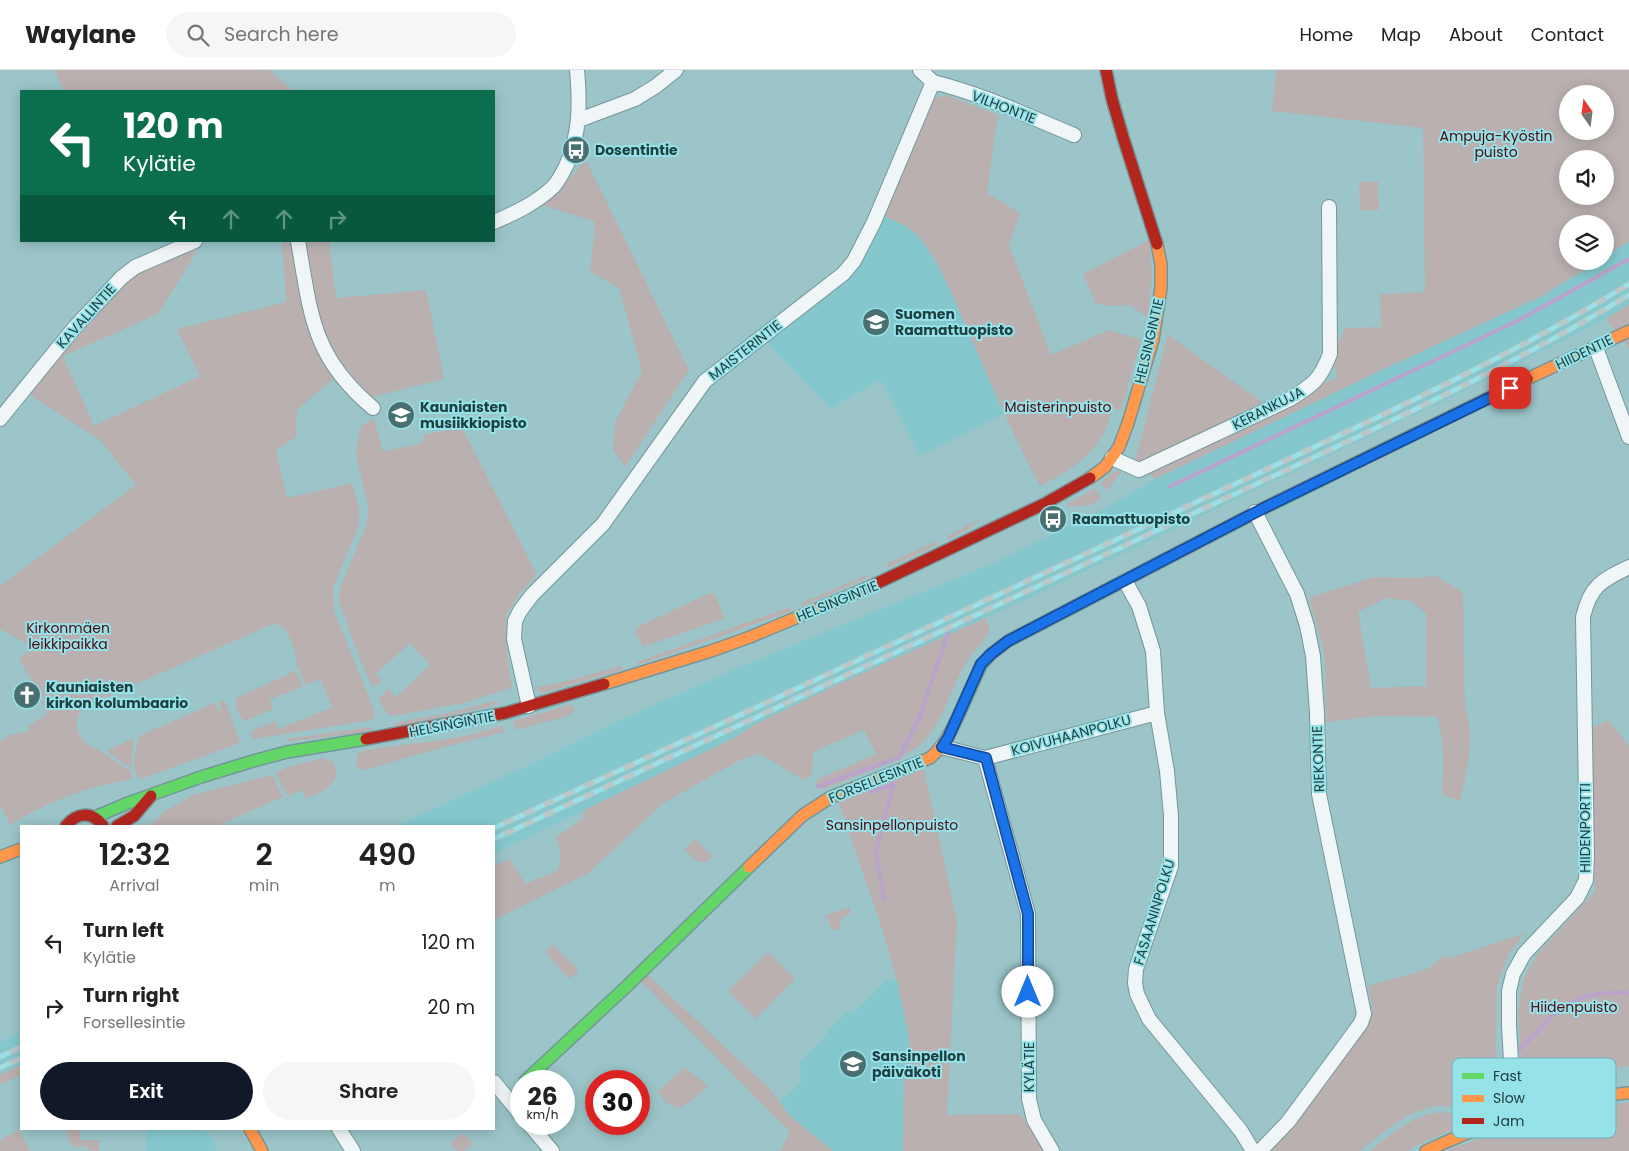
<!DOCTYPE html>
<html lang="en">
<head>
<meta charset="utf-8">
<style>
  body { margin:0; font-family:Poppins,sans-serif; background:#f6f6f6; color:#222; height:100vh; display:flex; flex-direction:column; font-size:19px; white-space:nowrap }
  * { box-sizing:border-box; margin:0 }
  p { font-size:16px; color:#767676 }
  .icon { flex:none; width:28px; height:28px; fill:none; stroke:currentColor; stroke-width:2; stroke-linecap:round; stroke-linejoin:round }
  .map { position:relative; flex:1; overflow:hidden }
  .details { position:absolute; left:20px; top:755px; width:475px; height:305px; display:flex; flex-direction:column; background:#fff; border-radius:0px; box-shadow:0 2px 12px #0003 }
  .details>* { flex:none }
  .hud { position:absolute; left:20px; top:20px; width:475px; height:152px; border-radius:0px; box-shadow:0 2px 12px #0003; background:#0b6e4f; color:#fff; overflow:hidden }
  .needle { width:32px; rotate:346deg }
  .buttons { position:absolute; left:1559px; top:15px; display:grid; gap:10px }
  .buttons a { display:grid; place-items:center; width:55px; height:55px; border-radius:50%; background:#fff; box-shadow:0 2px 12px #0003; font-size:25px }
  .speed { position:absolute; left:510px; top:1000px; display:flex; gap:10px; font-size:25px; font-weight:700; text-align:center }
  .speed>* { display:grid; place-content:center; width:65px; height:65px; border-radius:50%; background:#fff; box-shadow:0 2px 12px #0003; line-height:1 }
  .speed small { font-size:12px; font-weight:400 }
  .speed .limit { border:8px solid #d22; background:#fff; color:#111 }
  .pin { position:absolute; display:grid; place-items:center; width:42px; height:42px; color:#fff; margin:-21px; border-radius:10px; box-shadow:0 2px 8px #0006 }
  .me { position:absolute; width:55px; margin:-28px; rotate:0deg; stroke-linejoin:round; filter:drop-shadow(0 0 4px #0008) }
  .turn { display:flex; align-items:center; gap:18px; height:105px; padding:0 20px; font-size:22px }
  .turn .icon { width:65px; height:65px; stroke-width:2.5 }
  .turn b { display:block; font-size:35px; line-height:42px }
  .lanes { display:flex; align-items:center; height:48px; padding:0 20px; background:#0003; justify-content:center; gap:25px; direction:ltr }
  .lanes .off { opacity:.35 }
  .eta { display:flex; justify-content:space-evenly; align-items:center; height:85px; text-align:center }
  .eta b { font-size:30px; font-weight:600; line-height:35px }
  .cta { display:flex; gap:10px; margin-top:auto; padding:10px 20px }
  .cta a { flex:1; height:58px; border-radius:30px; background:#111827; color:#fff; font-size:20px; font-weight:600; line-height:58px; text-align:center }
  .cta a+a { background:#f6f6f6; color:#222 }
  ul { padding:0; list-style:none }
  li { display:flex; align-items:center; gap:15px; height:65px; padding:0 20px }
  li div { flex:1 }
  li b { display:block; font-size:19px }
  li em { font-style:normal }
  header { display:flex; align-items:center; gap:30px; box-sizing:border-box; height:70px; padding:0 25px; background:#fff; border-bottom:1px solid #e0e0e0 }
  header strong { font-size:24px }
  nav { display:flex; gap:28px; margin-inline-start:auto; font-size:18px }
  .search { width:350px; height:45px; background:#f6f6f6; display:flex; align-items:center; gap:12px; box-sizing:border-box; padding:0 18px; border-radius:28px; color:#767676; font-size:19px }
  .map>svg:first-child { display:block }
</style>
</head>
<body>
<header>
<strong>Waylane</strong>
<div class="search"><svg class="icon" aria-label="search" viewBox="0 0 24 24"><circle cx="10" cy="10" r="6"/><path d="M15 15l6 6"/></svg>Search here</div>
<nav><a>Home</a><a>Map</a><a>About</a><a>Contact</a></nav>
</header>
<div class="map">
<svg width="1629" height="1081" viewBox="0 0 1629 1081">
  <rect width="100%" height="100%" fill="#9bc5c9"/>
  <!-- built -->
  <path fill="#84c8ce" d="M884,146L903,154L914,162L925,175L945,209L1004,344L920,385L881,310L831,338L764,270L855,199Z
    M1629,171V234L1606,249L1448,329L1029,528L834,616L754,655L734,668L563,751L494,783V756H396L527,696L620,650L740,597L1001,490L1102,440L1155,409L1388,297L1542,226L1599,191H1605V187Z
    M886,910H897L908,963L910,991L904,996L903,1081H833L790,1046L780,1031L801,1013L800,992L828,964L826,962L848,941L852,944Z
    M21,962V995L0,1004V972Z
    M155,1059H206L218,1081H147V1061Z"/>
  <!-- green -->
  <path fill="#bab0b0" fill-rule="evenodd" d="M54,0H270L293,21H64Z
    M1276,0H1629V171L1605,187V154H1568V191H1599L1542,226L1388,297L1155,409L1148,401L1317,316L1338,308C1332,290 1335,274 1346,258L1381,257L1380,224L1425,222L1423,58L1272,41ZM1568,24H1605V61H1568ZM1568,89H1605V126H1568Z
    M946,25L998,45L987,123L1020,143L1009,175L1051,285L1109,260L1141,270L1121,340L1113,339C1110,347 1107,357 1103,364C1089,389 1065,404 1040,416C1016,370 995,324 975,277C960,244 940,187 914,162C906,155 894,151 884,146L931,30Z
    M586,90L689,300L625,397L613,380L615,352L642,301L619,218L590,202L595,152L543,135L559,120Z
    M1378,111L1379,140L1360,141L1359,112Z
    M1149,170L1152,206L1148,248L1130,235L1113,236L1096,234L1083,204Z
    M282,171H329L336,228L426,220L444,309L368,328L341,302L297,340L296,367L276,380L287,428L352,413L359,437V455L333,517L334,541L375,642L374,646L372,650L254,669L251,667V661L275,651L279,659L332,637L320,609L306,615L299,599L296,596C299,588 289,561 281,556C278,554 274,554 270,555L84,637C74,647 75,664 86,673C92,678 102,679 107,686L131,701L133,709C90,716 47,731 10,755L0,734V672L9,665L29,661L27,657L47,644L41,632L44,629L19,590L25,582L44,580L41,572L27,574L0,559V516L136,415L100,370L27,323L59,283L128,208L150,195L201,175L158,244L63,286L94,356L200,306L177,259L286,232Z
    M1629,234V279L1606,249Z
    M1168,265L1265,334L1142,394L1135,391Z
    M374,348L383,382L421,373L424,369L423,365L462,357L537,505L519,524L506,545V577L512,618L463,633L393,646L387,643L378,629L388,619L396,627L430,595L410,573L376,604L382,611L377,615H371L356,579L339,531L340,518L367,454L368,436L356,385L358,368L361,356Z
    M1115,400L1121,403L1108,419L1106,420L1100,413Z
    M1095,418L1101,427L1092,435L1069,437L1067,434Z
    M985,446L967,460L948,470L947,466Z
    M937,471L939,474L888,498L886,494Z
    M867,505L869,507L802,537L801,533Z
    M1436,506L1463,522L1465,635C1475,668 1468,698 1460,731L1442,725C1443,700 1445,671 1437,647L1377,646L1326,652L1325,594L1323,577L1309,528L1374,507L1416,508ZM1387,528L1411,531L1426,543V616L1371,618L1358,542Z
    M710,523H714L725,548L643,577L635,562L637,557Z
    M790,537L792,541L638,595L637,592Z
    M985,548L990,560C983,574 975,578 968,590C951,616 945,649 924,671C907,690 850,708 824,719L815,717L818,709L876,684L864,660L813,682L812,704L803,710L771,690L758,684L740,690L662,734L589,803L494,850V796L509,789L526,814L558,800L561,783L556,767L583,749L584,740L734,668L754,655L834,616Z
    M621,596L623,600L543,623L534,618L570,610Z
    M294,600L297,603L303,616L270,630L273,639L247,650H243L236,638V628L287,605Z
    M497,630L498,635L395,657L394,653L448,643Z
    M220,631H223L226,633L240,673L141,709C128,702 137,678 139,666L215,633L219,641H221L219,633Z
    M570,635L574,637V641L568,646L515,660L513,651Z
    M1608,650L1629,676V996L1581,1004L1531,1015L1525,1010L1522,1002L1518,940L1524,908L1537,885L1595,821L1591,658Z
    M502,655L504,662L433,680L369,699L361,700C355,696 355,690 358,683L363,681C409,672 459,672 502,655Z
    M371,657L372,661L287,672L286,669Z
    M133,668L134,669L131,698L110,684L108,680Z
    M323,688L332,691C345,714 323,721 306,729L302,720L288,726L275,703L291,696Z
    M924,699L957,850L947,1045L1020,1044L1046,1081H903L904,996L910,991L908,963L897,910L881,856L838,731Z
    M272,705L283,727L217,756H149L165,741L193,725Z
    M695,769L713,787L707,792H698L684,779Z
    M849,837L851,843C843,846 840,849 840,858L832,861L826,845Z
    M1525,863L1509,883L1497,917L1495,1023L1475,1034L1463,1037L1433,1036L1409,1045L1390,1057L1360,1081H1263L1373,941L1368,916L1427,899L1445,885L1450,888Z
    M553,874L579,901L570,909L549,887L546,880Z
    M768,882L795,909L756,949L728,921Z
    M646,903L770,1019L790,1046L833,1081H780L790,1062L640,910Z
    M21,995V1005L0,1015V1004Z
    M685,997L708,1016L689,1033L676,1039L671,1033L668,1035L657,1022Z
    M1629,1032V1081H1443L1555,1044Z
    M1498,1033L1496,1040L1490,1045L1426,1071L1406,1081H1370C1388,1067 1405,1052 1426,1045C1438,1041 1448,1043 1461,1043C1473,1043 1486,1036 1498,1033Z
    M610,1054H633C627,1062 620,1069 609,1064L608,1058Z
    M68,1059H80V1070H99V1081H91L84,1075L78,1078C68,1074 67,1068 68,1059Z
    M19,1060L30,1081H0V1070Z
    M463,1063L473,1074L465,1081H457L450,1073Z"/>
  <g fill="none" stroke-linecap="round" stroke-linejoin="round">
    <!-- stream -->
    <path stroke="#b9a3cc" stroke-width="4" d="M1169,417L1521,249L1629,189
      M817,717L900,687L922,642L928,621L948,564
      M870,722L894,714
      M884,830L876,781L894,714
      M1516,981C1533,970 1543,953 1558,941C1577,925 1605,921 1629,923
      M1458,1027L1492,996"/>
    <!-- street casing -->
    <g stroke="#749699" stroke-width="16">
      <path id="street" d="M933,12C982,24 1028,46 1074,65
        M579,50L635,29L656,16L676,0
        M494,152C515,143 536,133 553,117C559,111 563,102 567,94C580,63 580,33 577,0
        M298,171C311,245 312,287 373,338
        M1596,278L1629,367
        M0,349L75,257L121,208L135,197L195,171
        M1112,388L1139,400L1290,329C1314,314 1320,310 1330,284L1329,137
        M1255,442L1297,524L1307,556L1313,586L1317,643L1319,724L1364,944L1361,953L1288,1052L1260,1081
        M1125,511L1139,536L1153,581L1157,643L1167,701L1171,746V796L1136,899L1135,913L1137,924L1149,949L1241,1061L1253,1081
        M529,636L514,569L515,551L520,541L532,525L603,454L705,311L843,204L854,191L874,152L933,12L920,0
        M942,677L985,688L1028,844L1029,1029L1034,1050L1052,1081
        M985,688L1157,643
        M494,1012L521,1045
        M1518,1045L1513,1025L1509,956V921L1513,904L1524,884L1577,828L1586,810L1587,787L1583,547C1590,516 1602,510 1629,497
        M529,1054L552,1081
        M339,1059L353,1081"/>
    </g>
    <!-- fast casing -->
    <g stroke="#749699" stroke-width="14">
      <path id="fast" d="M960,642L981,595L991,584L1008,571L1156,494
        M95,747L128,733L201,707L253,691L287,682L366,669
        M525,1011L627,916L749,797"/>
    </g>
    <!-- slow casing -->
    <g stroke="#749699" stroke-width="14">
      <path id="slow" d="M1527,309L1629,261
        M1090,408L1105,397L1119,377L1128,353L1153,270L1161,218V194L1157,174
        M604,614L711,581L750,567L865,519
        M0,787L21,779
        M749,797L803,745L831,727L930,688C946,674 951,661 960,642
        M250,1059L262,1081
        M1426,1081C1474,1058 1524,1042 1576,1032C1594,1028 1611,1024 1629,1023"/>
    </g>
    <!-- jam casing -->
    <g stroke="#749699" stroke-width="14">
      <path id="jam" d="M1106,0L1112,29L1123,67L1157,174
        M1156,494L1264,438L1527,309
        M865,519L1044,434L1090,408
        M366,669L505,643L604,614
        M66,756C77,742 92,741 103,756
        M117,756L134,746L151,726"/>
    </g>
    <!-- street -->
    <use href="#street" stroke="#f0f6f7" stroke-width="14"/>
    <!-- fast -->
    <use href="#fast" stroke="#63d668" stroke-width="11"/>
    <!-- slow -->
    <use href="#slow" stroke="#ff974d" stroke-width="11"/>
    <!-- jam -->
    <use href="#jam" stroke="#b3261e" stroke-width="11"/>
    <!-- rail casing -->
    <g stroke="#bac7c8" stroke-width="5.5">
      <path id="rail" d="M494,758C726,652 957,545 1188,436C1337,366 1488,300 1629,214
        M494,769C725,662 957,555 1188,446C1336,376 1489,310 1629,225
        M0,987L21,977
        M0,998L21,988"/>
    </g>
    <!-- rail -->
    <use href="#rail" stroke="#95e2e9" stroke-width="4" stroke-dasharray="11" stroke-linecap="butt"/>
  </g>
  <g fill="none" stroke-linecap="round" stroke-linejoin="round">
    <!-- route casing -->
    <g stroke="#114b97" stroke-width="12">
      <path id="route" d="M1028,922V844L986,688L942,677L948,668L981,594L991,584L1008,571L1264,438L1510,318"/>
    </g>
    <!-- route -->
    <use href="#route" stroke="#1a73e8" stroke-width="9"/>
  </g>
  <!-- icons -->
  <defs>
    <g id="bus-disc" transform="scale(1.4375)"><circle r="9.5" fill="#4a6f71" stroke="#95e2e9"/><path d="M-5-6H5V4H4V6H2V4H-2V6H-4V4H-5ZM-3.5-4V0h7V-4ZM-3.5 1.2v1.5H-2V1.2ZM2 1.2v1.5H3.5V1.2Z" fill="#fff"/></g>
    <g id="school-disc" transform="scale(1.4375)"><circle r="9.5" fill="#4a6f71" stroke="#95e2e9"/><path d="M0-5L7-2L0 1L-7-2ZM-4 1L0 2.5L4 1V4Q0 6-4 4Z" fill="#fff"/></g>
    <g id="university-disc" transform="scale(1.4375)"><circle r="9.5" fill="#4a6f71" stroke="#95e2e9"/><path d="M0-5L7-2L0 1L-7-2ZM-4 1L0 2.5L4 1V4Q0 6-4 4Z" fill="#fff"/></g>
    <g id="church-disc" transform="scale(1.4375)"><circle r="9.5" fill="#4a6f71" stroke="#95e2e9"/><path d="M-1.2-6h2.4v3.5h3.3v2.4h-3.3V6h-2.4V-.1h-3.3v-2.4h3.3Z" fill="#fff"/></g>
  </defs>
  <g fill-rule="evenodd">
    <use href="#bus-disc" x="576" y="80"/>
    <use href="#school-disc" x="876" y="252"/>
    <use href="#university-disc" x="401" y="345"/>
    <use href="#bus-disc" x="1053" y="449"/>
    <use href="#church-disc" x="27" y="625"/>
    <use href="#school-disc" x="853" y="994"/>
  </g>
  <g text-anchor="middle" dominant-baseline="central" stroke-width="4" stroke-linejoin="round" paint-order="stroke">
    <!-- street labels -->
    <g font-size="14" fill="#1f4042" stroke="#95e2e9">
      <text transform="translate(1004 37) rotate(21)">VILHONTIE</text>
      <text transform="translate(86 246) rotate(-48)">KAVALLINTIE</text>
      <text transform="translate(1149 271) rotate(-77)">HELSINGINTIE</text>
      <text transform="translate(745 280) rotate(-38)">MAISTERINTIE</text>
      <text transform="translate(1584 282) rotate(-26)">HIIDENTIE</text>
      <text transform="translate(1268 338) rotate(-27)">KERANKUJA</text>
      <text transform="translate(837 531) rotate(-22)">HELSINGINTIE</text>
      <text transform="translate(452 654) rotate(-11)">HELSINGINTIE</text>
      <text transform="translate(1071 665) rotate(-15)">KOIVUHAANPOLKU</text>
      <text transform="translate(1318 689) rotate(-92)">RIEKONTIE</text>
      <text transform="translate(876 710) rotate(-22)">FORSELLESINTIE</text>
      <text transform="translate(1585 758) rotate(-90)">HIIDENPORTTI</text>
      <text transform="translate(1154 842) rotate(-73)">FASAANINPOLKU</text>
      <text transform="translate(1029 997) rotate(-90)">KYLÄTIE</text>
    </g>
    <!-- park labels -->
    <g font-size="14" fill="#510a10" stroke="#95e2e9">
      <text x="1496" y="66">Ampuja-Kyöstin<tspan x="1496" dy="16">puisto</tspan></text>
      <text x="1058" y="337">Maisterinpuisto</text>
      <text x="68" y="558">Kirkonmäen<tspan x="68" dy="16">leikkipaikka</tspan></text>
      <text x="892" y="755">Sansinpellonpuisto</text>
      <text x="1574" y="937">Hiidenpuisto</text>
    </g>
    <!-- poi labels -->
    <g font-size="14" font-weight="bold" fill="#1f4042" stroke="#95e2e9" text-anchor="start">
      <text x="595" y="80">Dosentintie</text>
      <text x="895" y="244">Suomen<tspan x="895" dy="16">Raamattuopisto</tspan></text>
      <text x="420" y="337">Kauniaisten<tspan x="420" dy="16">musiikkiopisto</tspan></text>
      <text x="1072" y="449">Raamattuopisto</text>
      <text x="46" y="617">Kauniaisten<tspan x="46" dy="16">kirkon kolumbaario</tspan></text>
      <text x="872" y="986">Sansinpellon<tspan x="872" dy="16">päiväkoti</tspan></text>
    </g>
  </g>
  <!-- legend -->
  <rect x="1452" y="988" width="164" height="80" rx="8" fill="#95e2e9" stroke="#72b1b7" stroke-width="1"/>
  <rect x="1462" y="1003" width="22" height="6" fill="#63d668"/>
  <rect x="1462" y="1025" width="22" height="7" fill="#ff974d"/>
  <rect x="1462" y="1048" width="22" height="6" fill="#b3261e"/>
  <g font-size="14" fill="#1f4042">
    <text x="1493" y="1011">Fast</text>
    <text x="1493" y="1033">Slow</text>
    <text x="1493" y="1056">Jam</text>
  </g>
</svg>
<div class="buttons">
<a><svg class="needle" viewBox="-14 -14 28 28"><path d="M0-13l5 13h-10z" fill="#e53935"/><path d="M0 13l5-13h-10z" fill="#767676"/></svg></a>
<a><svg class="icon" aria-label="sound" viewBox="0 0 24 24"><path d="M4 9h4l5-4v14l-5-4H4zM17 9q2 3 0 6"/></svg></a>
<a><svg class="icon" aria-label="layers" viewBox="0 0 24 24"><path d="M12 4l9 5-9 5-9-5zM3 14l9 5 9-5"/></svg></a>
</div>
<div class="speed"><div>26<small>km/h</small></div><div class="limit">30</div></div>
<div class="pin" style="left:1510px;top:318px;background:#d93025"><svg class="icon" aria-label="arrive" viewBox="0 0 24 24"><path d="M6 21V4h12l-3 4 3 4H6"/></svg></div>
<svg class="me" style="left:1028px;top:922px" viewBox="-20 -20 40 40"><circle r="19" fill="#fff"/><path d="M0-13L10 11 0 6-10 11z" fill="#1a73e8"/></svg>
<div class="hud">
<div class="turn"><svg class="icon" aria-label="left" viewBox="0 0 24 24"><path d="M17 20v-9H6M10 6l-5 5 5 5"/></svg><div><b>120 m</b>Kylätie</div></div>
<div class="lanes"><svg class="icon" aria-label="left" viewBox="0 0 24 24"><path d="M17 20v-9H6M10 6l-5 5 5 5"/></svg><svg class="icon off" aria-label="ahead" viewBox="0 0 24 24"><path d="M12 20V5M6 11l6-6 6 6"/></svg><svg class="icon off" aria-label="ahead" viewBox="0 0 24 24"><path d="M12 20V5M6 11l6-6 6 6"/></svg><svg class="icon off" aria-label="right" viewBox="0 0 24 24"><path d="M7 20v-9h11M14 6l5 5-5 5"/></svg></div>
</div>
<section class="details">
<div class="eta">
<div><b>12:32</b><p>Arrival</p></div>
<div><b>2</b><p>min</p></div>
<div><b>490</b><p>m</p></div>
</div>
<ul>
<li><svg class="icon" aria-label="left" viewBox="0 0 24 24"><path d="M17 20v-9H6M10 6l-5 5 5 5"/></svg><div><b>Turn left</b><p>Kylätie</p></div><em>120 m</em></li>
<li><svg class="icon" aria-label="right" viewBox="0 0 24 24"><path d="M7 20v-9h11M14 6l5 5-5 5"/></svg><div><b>Turn right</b><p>Forsellesintie</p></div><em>20 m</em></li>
</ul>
<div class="cta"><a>Exit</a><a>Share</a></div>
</section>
</div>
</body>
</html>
